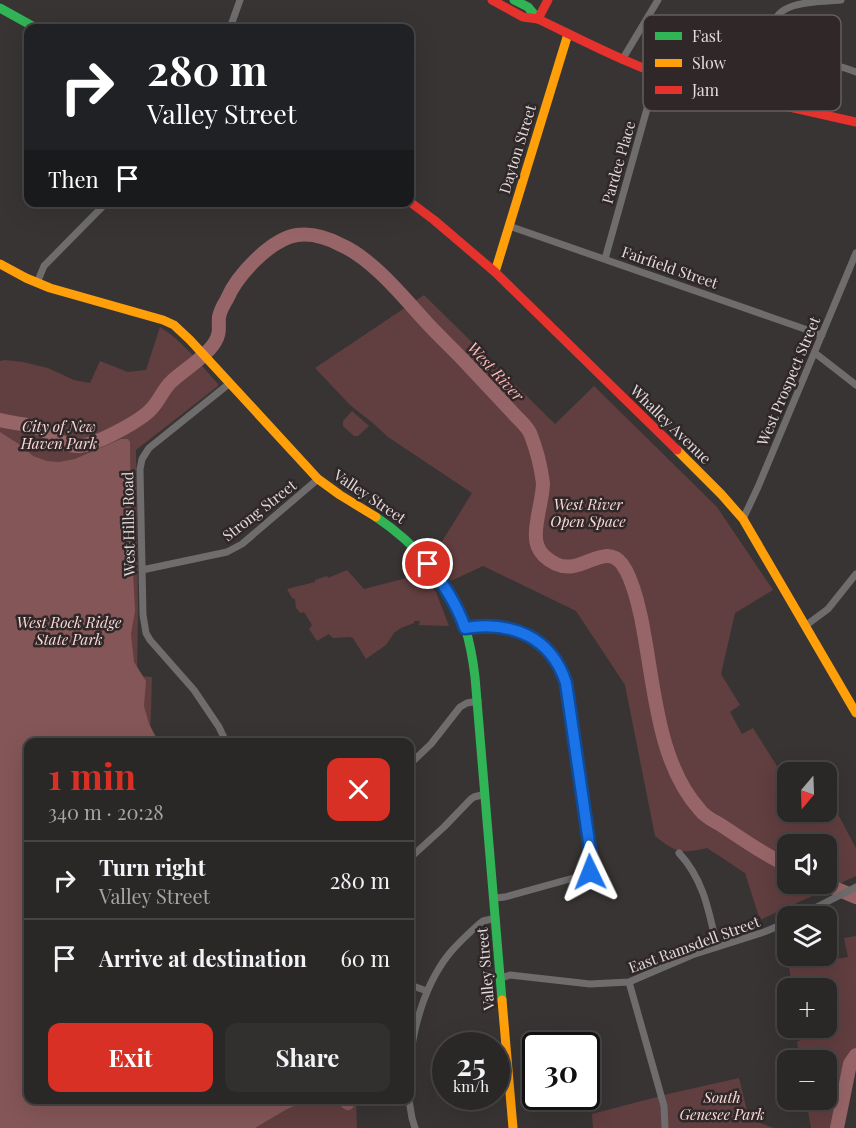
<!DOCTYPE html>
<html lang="en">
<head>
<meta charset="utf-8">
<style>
  body { margin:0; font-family:"Playfair Display",serif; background:#322f2f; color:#f1f3f6; height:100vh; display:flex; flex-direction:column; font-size:22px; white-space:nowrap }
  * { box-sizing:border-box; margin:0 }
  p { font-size:20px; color:#a5a5a7 }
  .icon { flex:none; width:33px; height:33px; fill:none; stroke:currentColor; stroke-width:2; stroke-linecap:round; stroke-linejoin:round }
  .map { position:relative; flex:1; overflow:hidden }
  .details { position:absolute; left:24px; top:738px; width:390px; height:366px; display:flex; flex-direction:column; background:#2a2727; border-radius:12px; box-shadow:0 6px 24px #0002,0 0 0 2px #464444 }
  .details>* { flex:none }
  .guide { position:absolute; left:24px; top:24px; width:390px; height:183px; border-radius:12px; box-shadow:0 6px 24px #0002,0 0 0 2px #464444; background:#202124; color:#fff; overflow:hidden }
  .needle { width:39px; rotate:199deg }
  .buttons { position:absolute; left:777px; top:762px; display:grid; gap:12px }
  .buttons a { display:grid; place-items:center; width:60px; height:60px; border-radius:12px; background:#2a2727; box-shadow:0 6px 24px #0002,0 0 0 2px #464444; font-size:30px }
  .speed { position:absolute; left:432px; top:1032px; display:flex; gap:12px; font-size:30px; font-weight:700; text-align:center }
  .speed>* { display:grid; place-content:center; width:78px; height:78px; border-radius:50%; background:#2a2727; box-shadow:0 6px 24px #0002,0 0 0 2px #464444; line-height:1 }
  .speed small { font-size:15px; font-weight:400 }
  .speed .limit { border:3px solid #111; border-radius:9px; background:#fff; color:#111 }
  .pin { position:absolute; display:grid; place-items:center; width:51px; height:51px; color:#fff; margin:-26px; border:3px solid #fff; border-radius:50%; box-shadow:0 2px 6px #0007 }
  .me { position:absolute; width:66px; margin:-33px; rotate:358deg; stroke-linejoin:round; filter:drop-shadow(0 0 4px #0008) }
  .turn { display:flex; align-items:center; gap:21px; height:126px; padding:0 24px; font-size:27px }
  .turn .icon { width:78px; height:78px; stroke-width:2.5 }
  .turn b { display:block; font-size:42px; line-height:51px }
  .then { display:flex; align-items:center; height:57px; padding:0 24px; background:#0003; gap:12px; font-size:22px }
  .round { display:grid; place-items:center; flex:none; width:63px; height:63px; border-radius:12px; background:#322f2f }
  .overview { display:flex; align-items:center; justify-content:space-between; height:102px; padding:0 24px }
  h1 { font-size:36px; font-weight:700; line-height:45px; color:#d93025 }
  .button { display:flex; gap:12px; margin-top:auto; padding:12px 24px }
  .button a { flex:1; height:69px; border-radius:12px; background:#d93025; color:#fff; font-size:24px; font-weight:700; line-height:69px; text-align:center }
  .button a+a { background:#322f2f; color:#f1f3f6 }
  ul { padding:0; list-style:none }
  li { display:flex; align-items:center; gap:18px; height:78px; padding:0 24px; border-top:2px solid #464444 }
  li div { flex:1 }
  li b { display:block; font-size:22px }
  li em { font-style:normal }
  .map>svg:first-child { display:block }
</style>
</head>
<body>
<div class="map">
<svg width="856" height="1128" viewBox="0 0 856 1128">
  <rect width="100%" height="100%" fill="#383434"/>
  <!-- green -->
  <path fill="#613e3f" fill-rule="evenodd" d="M424,295L555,424L594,386L717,507L773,590L735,613L721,674L740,705L730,712L742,734L753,728L782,774L796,767L800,772H788V812H826L827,801L832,803L856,848V876L760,920L745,873L707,848C681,854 676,853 655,836L625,685L576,611L483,566L451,581L433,556L472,493L388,437L374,424L350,405L315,368ZM788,844H826V884H788Z
    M160,327C183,341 200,364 218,384V386L136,450L138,611L137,676L152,677L150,742H28V1100L0,1128V361L5,360L23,362L48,368L74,380L90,383L100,361L128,372L146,370Z
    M352,411L369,426L358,436H354L343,426V421Z
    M347,570L364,589L422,574L436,592L449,626L419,625L420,621H414V623L401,628L394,633L386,645L366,659L353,638L349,637L333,638L329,634L317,641L309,629L312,625L304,612L300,613L296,608L295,599L292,598L287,589L315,582V580L327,576L328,578Z
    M856,936V1068L842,1112L840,1128H811L806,1100H826V1060H800L797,1042L801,1040L799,1028H826V988H792L789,967L848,957L844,938Z
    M739,1078L749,1119L774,1128H593L592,1114L668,1094Z
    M261,1100H356L357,1128H254Z"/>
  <!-- forest -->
  <path fill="#845657" d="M0,432L22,446L33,456L47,461L59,462L75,459L121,439H128L130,442L131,532L135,611L131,634L134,662L146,681L144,706L149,724L156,737V742H28V1100H309L287,1109L255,1128H0Z
    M335,1100H357C350,1117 344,1110 335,1100Z"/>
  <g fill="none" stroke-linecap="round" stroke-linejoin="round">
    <!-- river -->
    <path stroke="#976567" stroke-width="14" d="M0,420C12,424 26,423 38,428C52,433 61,447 79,446C96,445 143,420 153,407C160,399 164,388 172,381C185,369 206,357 215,342C221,332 218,327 219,317C220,311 224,304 227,299C237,275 271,239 297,235C312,233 328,238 341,245C373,259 404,298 427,323C441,338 455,351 468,365C483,381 498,397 513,413C518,419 526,425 530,433C533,440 536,450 538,457C540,465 542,475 543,483C543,501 531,532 538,547C541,555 548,560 556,564C582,576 604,541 622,564C634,580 642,619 645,639C655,695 660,766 700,810C705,817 714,821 721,825C743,840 763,854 788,866
      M825,884L856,897
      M837,1128L850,1064L856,1055"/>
    <!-- street -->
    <path stroke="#6e6c6c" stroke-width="7" d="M841,0C819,2 772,0 774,29C775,41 785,47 795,52C814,62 836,64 856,72
      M230,28L240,0
      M622,60L658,0
      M509,226L822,335
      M605,259L657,73
      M37,283L44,266L107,202
      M815,353L856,385
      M743,519L758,487L856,253
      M142,570L227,552L242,544L318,479
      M805,626L828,609L856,574
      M465,629C512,622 551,635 566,683L592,863V868L588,874L505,897L495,898
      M226,742L219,727L194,690L150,640L146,633L143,615L140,469L142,459L149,448L230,383
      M410,764L431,744L460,707L467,703L478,701
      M679,853C704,880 709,912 717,947
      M410,858L444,827L471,799L474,797L485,794
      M799,916L856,887
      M501,978L510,975L590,984L629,982L692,955L764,932L788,922
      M629,982L664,1106L665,1128
      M410,985L427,991
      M410,1058C415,1021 426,983 449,954C458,943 469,933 479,924L483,921L496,918
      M409,1100L412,1118L415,1128"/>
    <!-- fast -->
    <path stroke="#30b455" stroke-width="9" d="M514,0L528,7L538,19
      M0,8L36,28
      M376,517C415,543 450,582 465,627C470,643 473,660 475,677L502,1000"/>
    <!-- slow -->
    <path stroke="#ff9f0a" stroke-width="9" d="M0,264L26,278L50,288L163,320L174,325L190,340L318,479L340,495L376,517
      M495,272L568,34
      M677,450L721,494L743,519L856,713
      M502,1000L513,1128"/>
    <!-- jam -->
    <path stroke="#e5322d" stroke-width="9" d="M492,0L523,17L538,19C588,43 637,69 691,85L856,122
      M538,19L548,0
      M410,202L434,220L495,272L677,450"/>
  </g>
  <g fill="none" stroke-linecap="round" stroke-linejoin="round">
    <!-- route casing -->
    <g stroke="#114b97" stroke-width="15">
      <path id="route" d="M428,564C443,584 457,604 465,628C511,621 551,636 566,683L592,863V868L590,872"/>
    </g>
    <!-- route -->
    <use href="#route" stroke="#1a73e8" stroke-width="10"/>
  </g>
  <g text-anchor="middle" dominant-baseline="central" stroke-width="5" stroke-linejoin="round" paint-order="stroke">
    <!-- street labels -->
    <g font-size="15" fill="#e1dbdb" stroke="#302828">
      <text transform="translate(517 149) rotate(-73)">Dayton Street</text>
      <text transform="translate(618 162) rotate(-74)">Pardee Place</text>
      <text transform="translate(670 267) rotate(19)">Fairfield Street</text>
      <text transform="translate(788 381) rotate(-67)">West Prospect Street</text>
      <text transform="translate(671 424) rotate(44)">Whalley Avenue</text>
      <text transform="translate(370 496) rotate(34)">Valley Street</text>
      <text transform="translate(259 510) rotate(-38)">Strong Street</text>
      <text transform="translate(128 524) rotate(-91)">West Hills Road</text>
      <text transform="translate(694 944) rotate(-20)">East Ramsdell Street</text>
      <text transform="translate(485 969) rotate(-95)">Valley Street</text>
    </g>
    <!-- park labels -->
    <g font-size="15" font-style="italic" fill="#fcd8d9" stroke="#302828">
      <text x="59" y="426">City of New<tspan x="59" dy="17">Haven Park</tspan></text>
      <text x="588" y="504">West River<tspan x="588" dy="17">Open Space</tspan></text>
      <text x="69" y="622">West Rock Ridge<tspan x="69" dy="17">State Park</tspan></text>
      <text x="722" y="1097">South<tspan x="722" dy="17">Genesee Park</tspan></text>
    </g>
    <!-- water labels -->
    <g font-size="16" font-style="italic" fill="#fcb7b9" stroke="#302828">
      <text transform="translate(496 371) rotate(47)">West River</text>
    </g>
  </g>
  <!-- legend -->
  <rect x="643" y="15" width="198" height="96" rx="9" fill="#302828" stroke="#655e5e" stroke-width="1.5"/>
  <rect x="655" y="32" width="27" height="8" fill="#30b455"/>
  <rect x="655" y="59" width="27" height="8" fill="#ff9f0a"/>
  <rect x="655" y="86" width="27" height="8" fill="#e5322d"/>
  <g font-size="16" fill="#e1dbdb">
    <text x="692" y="42">Fast</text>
    <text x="692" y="69">Slow</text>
    <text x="692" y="96">Jam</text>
  </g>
</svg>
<div class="buttons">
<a><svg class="needle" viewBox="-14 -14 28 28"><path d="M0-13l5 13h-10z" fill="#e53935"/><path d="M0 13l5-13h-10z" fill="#a5a5a7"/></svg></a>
<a><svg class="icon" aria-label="sound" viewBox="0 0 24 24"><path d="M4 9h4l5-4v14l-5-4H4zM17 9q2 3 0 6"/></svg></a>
<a><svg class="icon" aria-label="layers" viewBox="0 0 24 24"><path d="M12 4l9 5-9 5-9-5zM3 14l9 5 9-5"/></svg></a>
<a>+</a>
<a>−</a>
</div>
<div class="speed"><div>25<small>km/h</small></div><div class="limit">30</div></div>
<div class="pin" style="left:428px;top:564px;background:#d93025"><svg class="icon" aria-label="arrive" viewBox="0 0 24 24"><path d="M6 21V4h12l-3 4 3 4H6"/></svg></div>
<svg class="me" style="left:590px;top:872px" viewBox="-20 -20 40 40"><path d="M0-17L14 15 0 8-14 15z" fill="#1a73e8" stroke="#fff" stroke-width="4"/></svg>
<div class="guide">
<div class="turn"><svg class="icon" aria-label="right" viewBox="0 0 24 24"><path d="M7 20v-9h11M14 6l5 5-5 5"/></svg><div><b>280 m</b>Valley Street</div></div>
<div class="then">Then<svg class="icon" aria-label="arrive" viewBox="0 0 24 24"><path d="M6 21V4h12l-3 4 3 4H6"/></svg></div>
</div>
<section class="details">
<div class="overview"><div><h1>1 min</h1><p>340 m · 20:28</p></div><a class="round" style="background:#d93025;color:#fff"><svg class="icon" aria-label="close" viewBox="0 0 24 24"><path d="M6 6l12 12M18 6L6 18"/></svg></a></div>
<ul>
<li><svg class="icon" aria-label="right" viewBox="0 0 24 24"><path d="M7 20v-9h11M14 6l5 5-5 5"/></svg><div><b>Turn right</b><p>Valley Street</p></div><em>280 m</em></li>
<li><svg class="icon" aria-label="arrive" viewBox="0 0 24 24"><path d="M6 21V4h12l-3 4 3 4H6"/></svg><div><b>Arrive at destination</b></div><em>60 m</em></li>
</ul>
<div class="button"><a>Exit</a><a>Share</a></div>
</section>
</div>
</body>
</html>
